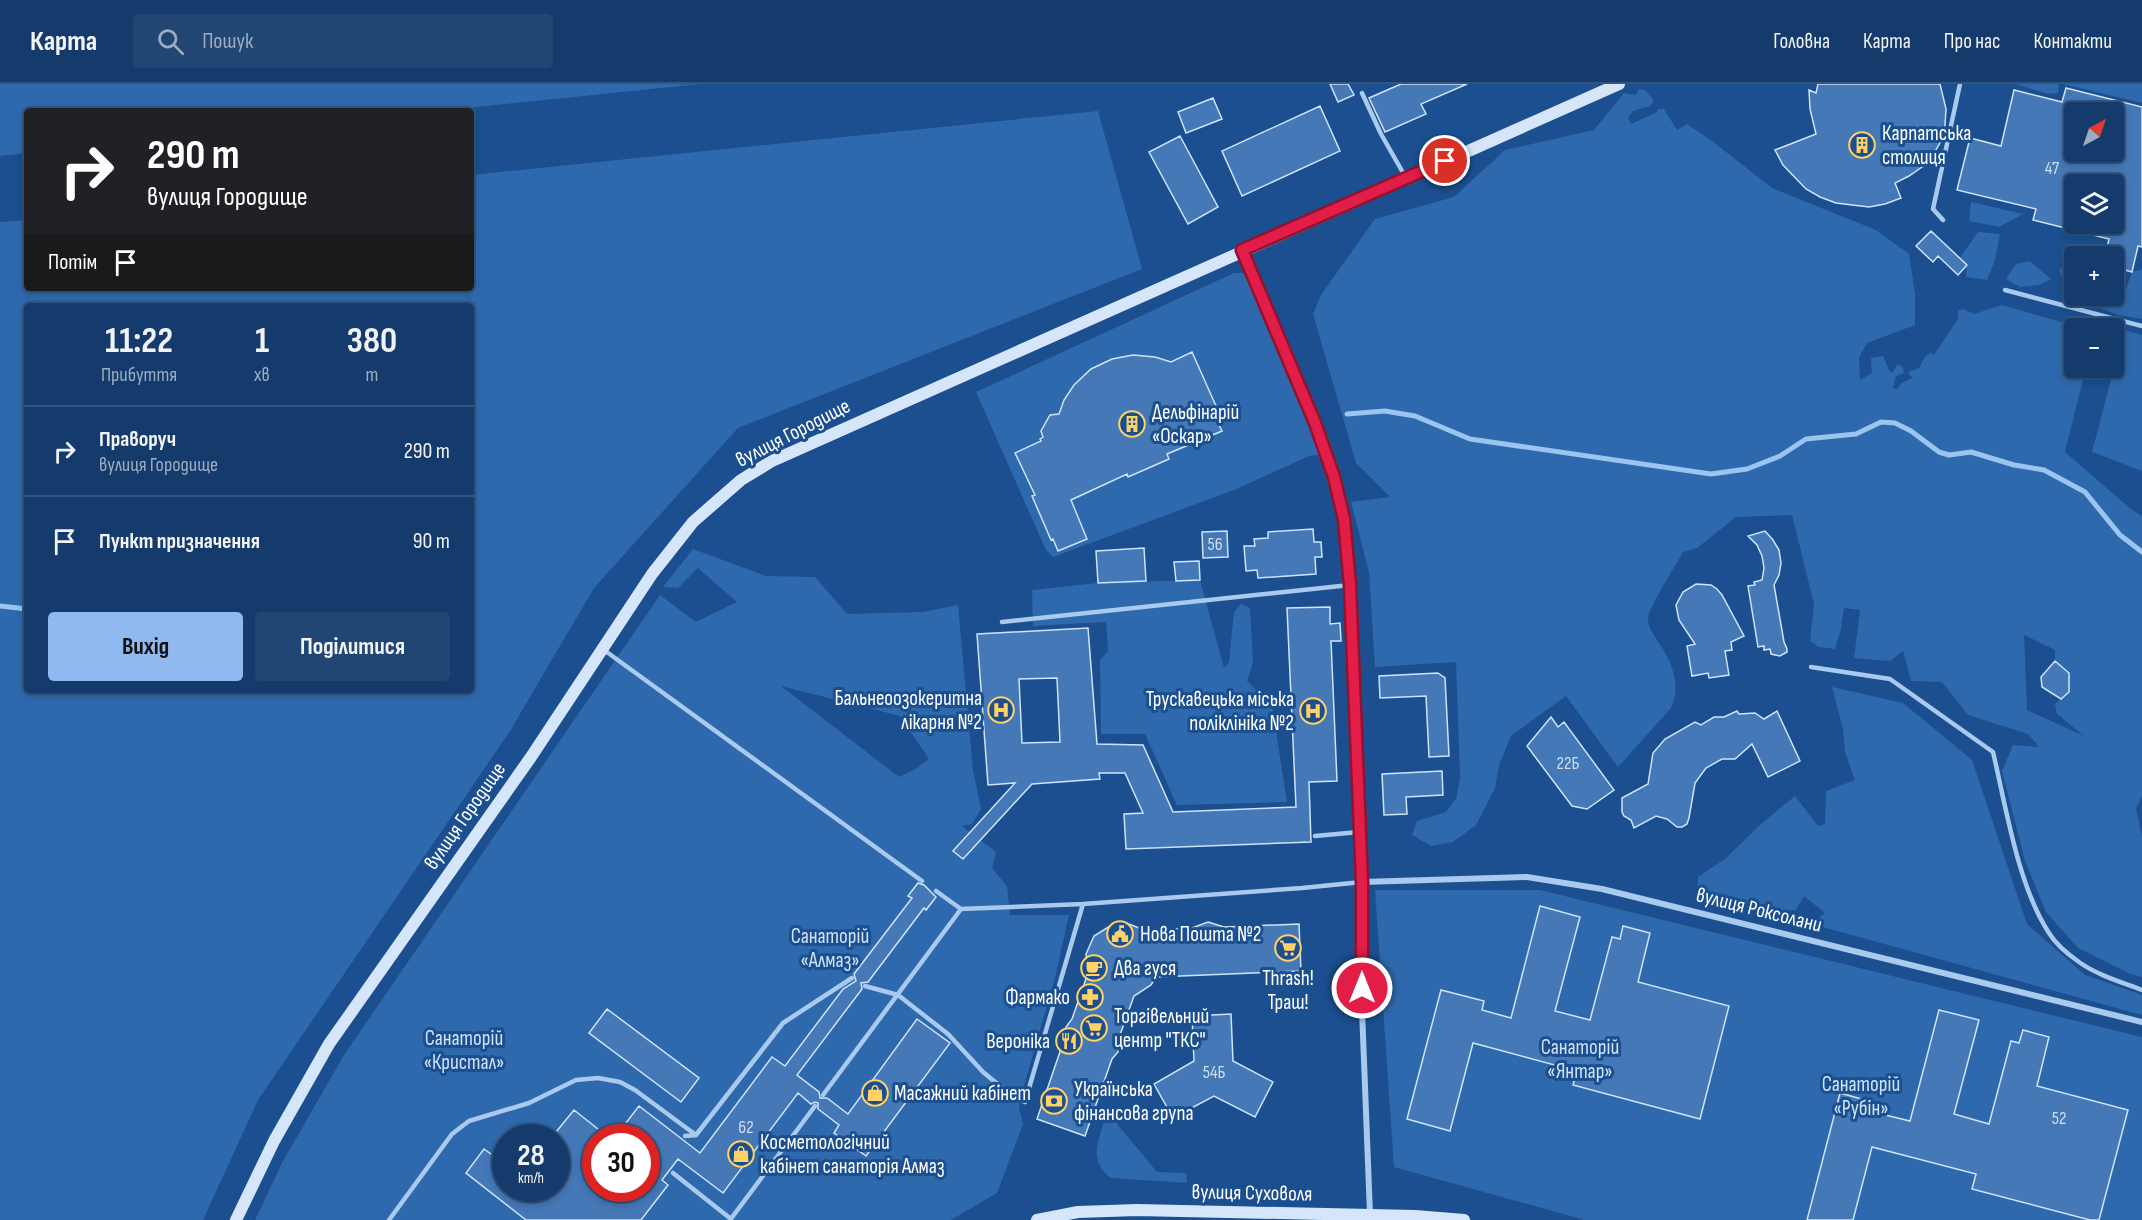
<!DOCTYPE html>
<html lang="uk">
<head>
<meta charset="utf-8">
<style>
  body { margin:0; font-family:"Sofia Sans Condensed",sans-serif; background:#214673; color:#f1f3f6; height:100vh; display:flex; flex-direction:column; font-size:22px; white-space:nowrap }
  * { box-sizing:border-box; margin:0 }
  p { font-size:20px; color:#9dadc1 }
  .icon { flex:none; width:33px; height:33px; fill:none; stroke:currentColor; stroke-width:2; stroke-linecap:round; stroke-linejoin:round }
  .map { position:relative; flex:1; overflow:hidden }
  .details { position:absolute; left:24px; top:219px; width:450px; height:390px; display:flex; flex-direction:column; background:#143b6b; border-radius:6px; box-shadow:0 3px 9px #0003,0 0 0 2px #33557e }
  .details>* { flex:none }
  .guide { position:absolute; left:24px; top:24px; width:450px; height:183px; border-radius:6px; box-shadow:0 3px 9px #0003,0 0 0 2px #33557e; background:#202124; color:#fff; overflow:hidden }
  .needle { width:39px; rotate:40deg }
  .buttons { position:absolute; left:2064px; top:18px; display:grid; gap:12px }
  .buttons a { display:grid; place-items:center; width:60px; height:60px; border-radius:6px; background:#143b6b; box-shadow:0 3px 9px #0003,0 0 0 2px #33557e; font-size:30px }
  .speed { position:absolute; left:492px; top:1040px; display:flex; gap:12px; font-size:30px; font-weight:700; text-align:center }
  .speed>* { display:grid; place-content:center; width:78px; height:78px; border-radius:50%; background:#143b6b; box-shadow:0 3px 9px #0003,0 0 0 2px #33557e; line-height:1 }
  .speed small { font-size:15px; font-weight:400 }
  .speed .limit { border:9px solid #d22; background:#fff; color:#111 }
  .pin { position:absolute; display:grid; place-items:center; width:51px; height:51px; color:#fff; margin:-26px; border:3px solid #fff; border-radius:50%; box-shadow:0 2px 6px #0007 }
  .me { position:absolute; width:66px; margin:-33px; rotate:0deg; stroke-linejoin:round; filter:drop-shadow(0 0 4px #0008) }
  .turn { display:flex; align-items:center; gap:21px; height:126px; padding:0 24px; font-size:27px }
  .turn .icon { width:78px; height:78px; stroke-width:2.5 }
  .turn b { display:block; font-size:42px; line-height:51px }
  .then { display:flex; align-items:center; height:57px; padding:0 24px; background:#0003; gap:12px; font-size:22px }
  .eta { display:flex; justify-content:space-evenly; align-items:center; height:102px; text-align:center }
  .eta b { font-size:36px; font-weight:700; line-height:42px }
  .primary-button { display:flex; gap:12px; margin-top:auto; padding:12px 24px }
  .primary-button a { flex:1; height:69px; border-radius:6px; background:#90b9f0; color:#111; font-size:24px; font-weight:700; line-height:69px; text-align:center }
  .primary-button a+a { background:#214673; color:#f1f3f6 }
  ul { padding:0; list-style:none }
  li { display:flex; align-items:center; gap:18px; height:90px; padding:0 24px; border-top:2px solid #33557e }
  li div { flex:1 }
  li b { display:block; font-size:22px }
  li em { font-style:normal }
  header { display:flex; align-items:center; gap:36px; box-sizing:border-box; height:84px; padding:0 30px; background:#143b6b; border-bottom:2px solid #33557e }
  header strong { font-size:28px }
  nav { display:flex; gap:33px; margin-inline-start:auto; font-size:21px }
  .search { width:420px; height:54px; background:#214673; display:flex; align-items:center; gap:15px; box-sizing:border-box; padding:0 21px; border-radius:6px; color:#9dadc1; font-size:22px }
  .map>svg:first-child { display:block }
</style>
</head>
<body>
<header>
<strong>Карта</strong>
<div class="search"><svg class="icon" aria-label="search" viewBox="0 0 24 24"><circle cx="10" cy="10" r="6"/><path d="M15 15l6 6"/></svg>Пошук</div>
<nav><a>Головна</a><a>Карта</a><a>Про нас</a><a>Контакти</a></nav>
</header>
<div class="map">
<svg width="2142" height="1136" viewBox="0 0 2142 1136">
  <rect width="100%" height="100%" fill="#1b4f8f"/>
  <!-- green -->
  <path fill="#2e69ad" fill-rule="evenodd" d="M0,0H700L437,27H27V69L0,72Z
    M2016,0H2059L2058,9L2048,10Z
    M2063,0H2142V19Z
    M1639,5L1645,6L1654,17L1650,22L1633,27L1628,34L1631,40L1657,28L1658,25H1664L1677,46L1687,40L1712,57L1772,104L1876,146L1909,170L1915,210V241L1867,259L1859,273L1860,296L1872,289L1871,274L1883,272L1889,286L1892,289L1898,280L1903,284L1904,289L1896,292L1893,304L1897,305L1902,299L1912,294L1908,288L1919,284L1925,273L1930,269L1934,271L1958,235V227L1963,225L1974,230L2002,221L2082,244H2074V284H2086L2065,368L2132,426L2142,432V712L2136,724L2142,753V893L2130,890L2078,864L2046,828L2025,777L2002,687L2013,661L2039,663L2028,650L1968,631L1942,598L1911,597L1903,567L1890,577L1854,574L1860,526L1844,524L1841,545L1835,565L1819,563L1810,557L1814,520L1792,431L1736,433L1697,464L1683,468C1676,481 1649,523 1648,534C1648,545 1654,550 1659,559C1673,580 1681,601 1671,624L1618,683L1566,612L1511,652L1499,681L1495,704L1476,741L1453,758L1431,762L1412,751L1417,737L1446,728L1456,715L1460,694L1456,578L1375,583L1369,488L1351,418L1390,413L1356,379L1313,230L1321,211L1375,135L1454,113L1505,66L1594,46L1624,9L1636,11ZM2024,551L2055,566V577L2069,589V608L2055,620L2057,630L2084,652L2027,626Z
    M1098,27L1142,185L738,344L594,504L510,647L258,1016L203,1136H0V138L27,136V204H471V91ZM27,222H471V606H27Z
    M1971,118L2023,130L1999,143L1969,137Z
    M1978,148L2000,150L1995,176L1987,196L1966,193L1967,181L1960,174Z
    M2074,173V212L2124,211L2132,188L2142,185V235L2119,231L2072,214L2059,186L2069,175Z
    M2030,177L2051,195L2039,201L2020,203L2006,195L2016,180Z
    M1234,189H1243L1254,198L1324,370L1309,372L1234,406L1053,473L1046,466L976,308Z
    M2124,246L2142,251V387L2092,368Z
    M693,465L766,492L815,493L847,530L923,528L958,521L973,686L981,725L972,740L962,742L996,768L992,784L1007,802L1010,831H1069L1055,894L1022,1009L1019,1023L1023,1040L997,1109L951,1136H255L283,1077L344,971L660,511L696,538L737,518L698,484L678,504L663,503ZM781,602L900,632L929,675L917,684L899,693ZM506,1053H556V1104H506ZM596,1053H646V1104H596Z
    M1200,496L1224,584L1229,578L1234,528L1241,520L1250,524L1253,579L1247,597L1272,622L1287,718L1177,721L1145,650H1101L1100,576L1108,567L1106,538L1033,542L1032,506L1098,499Z
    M1832,603L1903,619L1972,676L2027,840L2085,891L2142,911V931L1812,840L1825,829L1804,812L1796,826L1775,828L1697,806L1698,793L1725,775L1760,741L1795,712L1818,742L1825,740L1826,707L1855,696L1845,668L1843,645Z
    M1375,806H1540L2142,953V1136H1585L1394,1083Z
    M1107,1028L1157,1088L1186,1089L1187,1099L1111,1094C1086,1075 1100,1054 1107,1028Z"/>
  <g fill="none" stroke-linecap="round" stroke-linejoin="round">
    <!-- stream -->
    <path stroke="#9cc4f0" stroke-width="5" d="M1347,330L1385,327L1415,332L1470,355L1711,390L1747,385L1780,372L1806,355L1856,350L1881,338L1895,339L1911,347L1939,368L1949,371L1971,368L2014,381L2044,386L2085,408L2120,451L2142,468
      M0,522L27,525
      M453,606L455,607"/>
  </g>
  <!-- building -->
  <path fill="#4478b7" stroke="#cfe3fa" stroke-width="1.5" fill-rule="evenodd" d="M1330,0H1348L1354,11L1338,18Z
    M1401,0H1467L1421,20L1426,30L1385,48L1369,14Z
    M1818,0H1940L1946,25L1945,41L1941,57L1933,71L1922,83L1909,92L1895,99L1901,114L1885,120L1869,123L1836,119L1820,113L1806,105L1783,81L1775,66L1816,50L1810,25L1809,6L1816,9Z
    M2066,4L2142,23V163L2138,162L2132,188L2114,183V172H2105L2109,155L2033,136L2036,125L1957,106L1970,54L2001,62L2014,6L2062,18ZM2074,28H2114V68H2074ZM2074,100H2114V140H2074Z
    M1213,14L1222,35L1186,49L1178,28Z
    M1320,22L1340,67L1242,112L1222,67Z
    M1180,52L1218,123L1188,140L1149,68Z
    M1931,147L1967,181L1958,191L1938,172L1933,178L1916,162Z
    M1192,268L1220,331L1215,333L1222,347L1167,370L1169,375L1128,393L1127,390L1071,416L1087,455L1058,467L1053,455L1051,456L1032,412L1035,411L1015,369L1041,357L1040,355L1043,353L1041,347L1050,331L1059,330L1064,316L1074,301L1091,285L1112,275L1133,271L1155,273L1171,278Z
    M1313,445L1314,458H1321L1322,473H1315L1316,490L1258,494L1257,486L1246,487L1244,462H1255L1254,455L1268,454V448Z
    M1227,447L1228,473L1203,474L1202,448Z
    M1765,447L1773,456L1779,466L1781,479L1779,491L1774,501L1784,558L1787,565V568L1780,572L1771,570L1770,565L1764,566V562L1758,563L1748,502L1755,501L1754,498L1762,496L1764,484L1762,472L1757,461L1748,452Z
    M1144,464L1146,497L1098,499L1096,467Z
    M1199,477L1200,496L1176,497L1174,478Z
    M1696,500L1711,501L1717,505L1722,511L1744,552L1731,558L1732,566L1725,567L1729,591L1709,594L1708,589L1692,592L1687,562L1695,560L1679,536L1676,521L1683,508Z
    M1330,523V540L1340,539L1341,557H1331L1337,697L1309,698L1311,758L1126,765L1124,730L1143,729L1125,689H1099L1100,695L1032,700L963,775L953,767L1015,699L988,701L977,550L1088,544L1097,660L1143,661L1173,728L1296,723L1287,524ZM1057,594L1060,658L1022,659L1019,595Z
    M2055,577L2069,589V608L2061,615L2042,603L2041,593Z
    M1438,589L1445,594L1449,672L1429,673L1426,612L1380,614L1379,592Z
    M1737,627L1739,630L1755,629L1764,635L1777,627L1800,677L1768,693L1752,660L1735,675H1722L1706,684L1695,699L1689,734L1687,740L1682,743H1677L1667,735L1656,732L1634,744L1631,736L1624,732L1622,728V714L1648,700L1653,669L1665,655L1695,638L1701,641L1714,633H1724Z
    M1551,633L1558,643L1564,638L1614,706L1587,725L1572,722L1527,662Z
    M1442,687L1443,711L1406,713L1407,730L1384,731L1382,690Z
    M918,799L924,801L936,813L926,826L924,824L868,898L861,899L862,905L797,991L819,1008L820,1014H827L848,1030L917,935L950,959L866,1072L834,1049L839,1041L818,1025V1019L815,1018L811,1020L798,1009L723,1109L678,1075L662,1096L668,1101L641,1136H526L466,1089L484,1065L506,1081V1104H556V1048L574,1026L608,1053H596V1104H646V1053H615L639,1022L700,1069L772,973L785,982L843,905L856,897L854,890L912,814L908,812Z
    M1540,822L1580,833L1555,927L1590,936L1612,853L1620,855L1623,842L1650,849L1638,898L1729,922L1700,1035L1573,1001L1577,987L1473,959L1450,1047L1407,1035L1441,906L1484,917L1482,926L1511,934Z
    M1208,838L1224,843L1299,840L1301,887L1156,893L1151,901L1134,912L1120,951L1118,968L1112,975L1085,1052L1037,1035L1063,959L1066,943L1072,935L1088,889L1086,870L1094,852L1110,842L1119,840H1129L1144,846L1192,844Z
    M607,925L699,994L681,1018L589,949Z
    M1939,926L1979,936L1954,1030L1989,1040L2011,957L2019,959L2023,946L2049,953L2037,1002L2128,1026L2099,1136H2090L1972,1105L1976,1090L1872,1063L1853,1136H1807L1840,1009L1883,1021L1881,1030L1910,1037Z
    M1231,930L1233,977L1273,998L1255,1033L1214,1012L1173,1034L1154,1000L1194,977L1192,932Z"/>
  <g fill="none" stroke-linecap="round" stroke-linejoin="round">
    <!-- lane -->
    <path stroke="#a9c9ee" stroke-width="4.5" d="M1362,9L1381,50L1406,94
      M1943,136L1933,125L1960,0
      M2005,206L2142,242
      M1002,538L1350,501
      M604,566L922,797
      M1811,583L1890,595L1993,668C2006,723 2018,802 2049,849C2055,859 2069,871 2079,878C2097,891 2121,898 2142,906
      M1315,752L1359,748
      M936,807L961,825
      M865,902L898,911L948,950L983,988L1006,1007L1025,1018L1083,820L1302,804L1362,798
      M823,1011L961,825L1083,820
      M685,1052L696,1051L783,939L852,894
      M673,1089L731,1135
      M389,1136L452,1050L469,1037L529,1019L576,996L598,994L620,998L635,1006L696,1051
      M730,1136L815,1022"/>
    <!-- street -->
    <path stroke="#a9c9ee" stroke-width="6" d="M1243,167L1315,339L1334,393L1344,435L1350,501L1362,798V926L1370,1130
      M1362,798L1527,793L1602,805L2142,938"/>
    <!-- secondary -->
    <path stroke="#d6e6fa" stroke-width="12" d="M236,1136L274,1057L329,960L531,673L652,490L693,438L741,396L772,377L1619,0
      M1037,1136L1078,1128L1137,1126L1415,1132L1464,1136"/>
  </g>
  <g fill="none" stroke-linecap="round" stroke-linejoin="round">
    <!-- route casing -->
    <g stroke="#92132f" stroke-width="15">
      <path id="route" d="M1362,904V798L1350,501L1344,435L1334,393L1315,339L1242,166L1445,77"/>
    </g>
    <!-- route -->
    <use href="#route" stroke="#e11d48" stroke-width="10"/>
  </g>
  <!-- icons -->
  <defs>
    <g id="building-ring" transform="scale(1.35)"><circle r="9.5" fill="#1b4f8f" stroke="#ffd166" stroke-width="1.5"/><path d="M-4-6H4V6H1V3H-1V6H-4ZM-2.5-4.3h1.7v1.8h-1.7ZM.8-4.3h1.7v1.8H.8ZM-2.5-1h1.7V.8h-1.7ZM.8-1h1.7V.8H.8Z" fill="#ffd166"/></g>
    <g id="hospital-ring" transform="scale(1.35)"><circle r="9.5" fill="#1b4f8f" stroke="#ffd166" stroke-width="1.5"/><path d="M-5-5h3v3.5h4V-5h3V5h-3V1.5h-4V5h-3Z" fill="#ffd166"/></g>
    <g id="civic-ring" transform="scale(1.35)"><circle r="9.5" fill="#1b4f8f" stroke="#ffd166" stroke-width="1.5"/><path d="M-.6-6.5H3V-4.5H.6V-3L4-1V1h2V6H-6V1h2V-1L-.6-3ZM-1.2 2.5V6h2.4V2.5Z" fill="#ffd166"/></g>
    <g id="supermarket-ring" transform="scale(1.35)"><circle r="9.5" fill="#1b4f8f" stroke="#ffd166" stroke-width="1.5"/><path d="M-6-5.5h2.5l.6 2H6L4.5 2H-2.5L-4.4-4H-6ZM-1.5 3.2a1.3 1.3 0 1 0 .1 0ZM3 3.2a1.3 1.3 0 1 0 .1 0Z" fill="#ffd166"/></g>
    <g id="cafe-ring" transform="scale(1.35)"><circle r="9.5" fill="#1b4f8f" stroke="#ffd166" stroke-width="1.5"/><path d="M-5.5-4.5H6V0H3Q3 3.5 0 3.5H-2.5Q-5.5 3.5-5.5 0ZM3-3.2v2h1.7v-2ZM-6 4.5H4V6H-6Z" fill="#ffd166"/></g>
    <g id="pharmacy-ring" transform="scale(1.35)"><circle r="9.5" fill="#1b4f8f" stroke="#ffd166" stroke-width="1.5"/><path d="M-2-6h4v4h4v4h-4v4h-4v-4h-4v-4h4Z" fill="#ffd166"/></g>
    <g id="restaurant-ring" transform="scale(1.35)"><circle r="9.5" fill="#1b4f8f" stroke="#ffd166" stroke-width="1.5"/><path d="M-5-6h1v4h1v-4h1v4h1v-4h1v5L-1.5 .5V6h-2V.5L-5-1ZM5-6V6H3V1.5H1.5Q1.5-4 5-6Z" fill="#ffd166"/></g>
    <g id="shop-ring" transform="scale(1.35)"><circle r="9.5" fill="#1b4f8f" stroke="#ffd166" stroke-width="1.5"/><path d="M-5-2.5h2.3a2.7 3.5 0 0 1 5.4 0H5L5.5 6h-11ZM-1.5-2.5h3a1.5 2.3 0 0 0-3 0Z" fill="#ffd166"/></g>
    <g id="bank-ring" transform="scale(1.35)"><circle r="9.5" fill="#1b4f8f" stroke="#ffd166" stroke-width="1.5"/><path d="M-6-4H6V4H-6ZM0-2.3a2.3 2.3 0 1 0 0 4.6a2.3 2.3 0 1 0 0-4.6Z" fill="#ffd166"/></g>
  </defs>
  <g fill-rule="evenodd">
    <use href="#building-ring" x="1862" y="61"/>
    <use href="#building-ring" x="1132" y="340"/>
    <use href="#hospital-ring" x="1001" y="626"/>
    <use href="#hospital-ring" x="1313" y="627"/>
    <use href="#civic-ring" x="1120" y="850"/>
    <use href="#supermarket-ring" x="1288" y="864"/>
    <use href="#cafe-ring" x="1094" y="884"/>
    <use href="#pharmacy-ring" x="1090" y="913"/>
    <use href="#supermarket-ring" x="1094" y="944"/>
    <use href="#restaurant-ring" x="1069" y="957"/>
    <use href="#shop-ring" x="875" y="1009"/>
    <use href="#bank-ring" x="1054" y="1017"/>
    <use href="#shop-ring" x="741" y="1070"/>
  </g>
  <g text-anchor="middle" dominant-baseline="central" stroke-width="6" stroke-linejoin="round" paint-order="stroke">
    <!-- number labels -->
    <g font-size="18" fill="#d0dded">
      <text x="2052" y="84">47</text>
      <text x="1215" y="460">56</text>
      <text x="1568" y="679">22Б</text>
      <text x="1214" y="988">54Б</text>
      <text x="2059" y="1034">52</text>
      <text x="746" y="1043">62</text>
    </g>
    <!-- poi labels -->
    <g font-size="21" fill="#fff" stroke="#1b4f8f" text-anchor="start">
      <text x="1882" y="49">Карпатська<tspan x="1882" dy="24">столиця</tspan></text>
      <text x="1152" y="328">Дельфінарій<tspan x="1152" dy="24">«Оскар»</tspan></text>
      <text x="982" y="614" text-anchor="end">Бальнеоозокеритна<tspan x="982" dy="24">лікарня №2</tspan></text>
      <text x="1294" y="615" text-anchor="end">Трускавецька міська<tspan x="1294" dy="24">поліклініка №2</tspan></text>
      <text x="1140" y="850">Нова Пошта №2</text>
      <text x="1114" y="884">Два гуся</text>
      <text x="1288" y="894" text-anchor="middle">Thrash!<tspan x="1288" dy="24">Траш!</tspan></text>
      <text x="1070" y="913" text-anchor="end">Фармако</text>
      <text x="1114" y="932">Торгівельний<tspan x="1114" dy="24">центр "ТКС"</tspan></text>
      <text x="1050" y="957" text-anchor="end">Вероніка</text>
      <text x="1074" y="1005">Українська<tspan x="1074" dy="24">фінансова група</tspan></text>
      <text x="894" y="1009">Масажний кабінет</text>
      <text x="760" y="1058">Косметологічний<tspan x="760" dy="24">кабінет санаторія Алмаз</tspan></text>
    </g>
    <!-- street labels -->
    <g font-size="21" fill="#fff" stroke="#1b4f8f">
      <text transform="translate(793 349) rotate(-27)">вулиця Городище</text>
      <text transform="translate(465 732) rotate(-55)">вулиця Городище</text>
      <text transform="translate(1759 826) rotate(14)">вулиця Роксолани</text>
      <text transform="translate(1252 1109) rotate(1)">вулиця Суховоля</text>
    </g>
    <!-- park labels -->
    <g font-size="21" fill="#cfe3fa" stroke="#1b4f8f">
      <text x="830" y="852">Санаторій<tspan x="830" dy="24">«Алмаз»</tspan></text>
      <text x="464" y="954">Санаторій<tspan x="464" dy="24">«Кристал»</tspan></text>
      <text x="1580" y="963">Санаторій<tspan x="1580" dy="24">«Янтар»</tspan></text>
      <text x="1861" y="1000">Санаторій<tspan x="1861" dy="24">«Рубін»</tspan></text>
    </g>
  </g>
</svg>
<div class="buttons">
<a><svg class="needle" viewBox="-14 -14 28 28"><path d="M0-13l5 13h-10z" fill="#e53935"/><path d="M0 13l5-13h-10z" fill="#9dadc1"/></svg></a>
<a><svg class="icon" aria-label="layers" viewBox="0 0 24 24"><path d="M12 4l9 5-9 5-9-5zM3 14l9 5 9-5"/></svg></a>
<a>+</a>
<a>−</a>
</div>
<div class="speed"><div>28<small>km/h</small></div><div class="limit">30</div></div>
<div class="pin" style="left:1445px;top:77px;background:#d93025"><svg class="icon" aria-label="arrive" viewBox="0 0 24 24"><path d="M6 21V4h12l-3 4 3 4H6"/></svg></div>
<svg class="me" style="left:1362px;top:904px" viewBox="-20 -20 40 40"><circle r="17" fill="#e11d48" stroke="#fff" stroke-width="3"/><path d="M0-11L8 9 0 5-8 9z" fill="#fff"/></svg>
<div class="guide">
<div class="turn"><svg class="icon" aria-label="right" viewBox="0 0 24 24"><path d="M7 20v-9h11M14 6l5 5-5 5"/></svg><div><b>290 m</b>вулиця Городище</div></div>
<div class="then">Потім<svg class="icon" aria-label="arrive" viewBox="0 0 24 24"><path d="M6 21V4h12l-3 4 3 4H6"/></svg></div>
</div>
<section class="details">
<div class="eta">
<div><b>11:22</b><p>Прибуття</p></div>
<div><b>1</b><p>хв</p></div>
<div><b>380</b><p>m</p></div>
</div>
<ul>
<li><svg class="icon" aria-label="right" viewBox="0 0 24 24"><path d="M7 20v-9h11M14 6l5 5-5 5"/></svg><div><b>Праворуч</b><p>вулиця Городище</p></div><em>290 m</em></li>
<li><svg class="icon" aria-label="arrive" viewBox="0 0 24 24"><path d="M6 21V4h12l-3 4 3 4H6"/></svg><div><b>Пункт призначення</b></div><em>90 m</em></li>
</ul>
<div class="primary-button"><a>Вихід</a><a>Поділитися</a></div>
</section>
</div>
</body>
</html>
